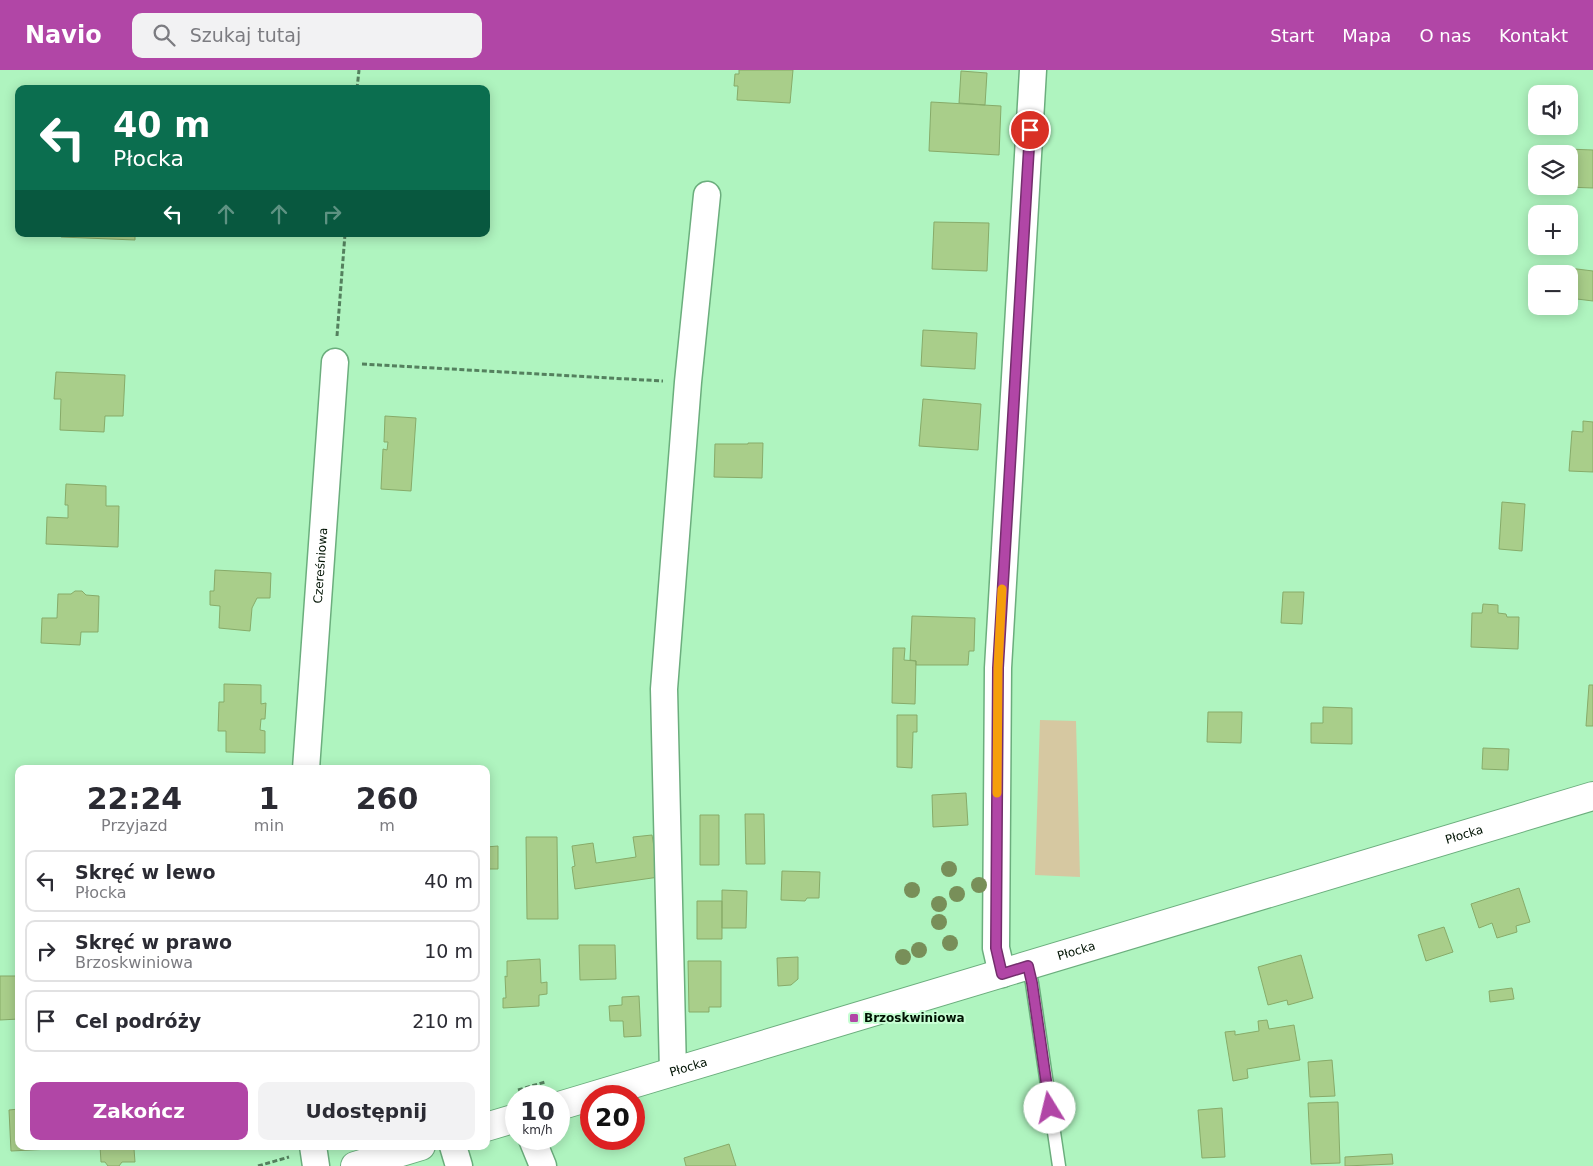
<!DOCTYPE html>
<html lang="pl">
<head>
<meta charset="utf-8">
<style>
  body { margin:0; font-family:"DejaVu Sans",sans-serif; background:#f2f2f3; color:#2b2b33; height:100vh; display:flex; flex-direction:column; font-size:19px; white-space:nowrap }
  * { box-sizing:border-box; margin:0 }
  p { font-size:16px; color:#7c7c81 }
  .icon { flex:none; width:28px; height:28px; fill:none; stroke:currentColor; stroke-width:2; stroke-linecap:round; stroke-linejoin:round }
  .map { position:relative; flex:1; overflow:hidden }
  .panel { position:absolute; left:15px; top:695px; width:475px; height:385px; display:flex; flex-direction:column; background:#fff; border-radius:10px; box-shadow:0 2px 12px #0003 }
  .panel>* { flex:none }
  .top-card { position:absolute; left:15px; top:15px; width:475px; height:152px; border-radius:10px; box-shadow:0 2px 12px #0003; background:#0b6e4f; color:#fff; overflow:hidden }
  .fabs { position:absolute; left:1528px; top:15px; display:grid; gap:10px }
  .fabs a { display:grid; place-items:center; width:50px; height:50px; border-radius:10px; background:#fff; box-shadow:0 2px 12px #0003; font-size:25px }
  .speed { position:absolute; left:505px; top:1015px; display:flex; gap:10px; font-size:25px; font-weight:700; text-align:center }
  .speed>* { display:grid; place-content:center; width:65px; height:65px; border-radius:50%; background:#fff; box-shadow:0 2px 12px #0003; line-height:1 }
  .speed small { font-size:12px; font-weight:400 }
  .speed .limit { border:8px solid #d22; background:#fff; color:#111 }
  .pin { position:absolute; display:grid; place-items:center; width:42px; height:42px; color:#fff; margin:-21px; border:2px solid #fff; border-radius:50%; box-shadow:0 1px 5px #0007 }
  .me { position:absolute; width:55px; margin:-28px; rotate:351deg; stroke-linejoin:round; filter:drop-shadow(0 0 4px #0008) }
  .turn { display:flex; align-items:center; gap:18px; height:105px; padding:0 15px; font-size:22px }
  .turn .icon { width:65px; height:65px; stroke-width:2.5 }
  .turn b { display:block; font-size:35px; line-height:42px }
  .lanes { display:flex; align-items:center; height:48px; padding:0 15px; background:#0003; justify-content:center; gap:25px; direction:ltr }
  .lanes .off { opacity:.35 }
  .eta { display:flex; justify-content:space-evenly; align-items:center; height:85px; text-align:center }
  .eta b { font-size:30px; font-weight:700; line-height:35px }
  .cta { display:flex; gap:10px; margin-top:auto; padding:10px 15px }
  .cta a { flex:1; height:58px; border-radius:10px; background:#b146a6; color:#fff; font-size:20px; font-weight:700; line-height:58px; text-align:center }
  .cta a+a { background:#f2f2f3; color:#2b2b33 }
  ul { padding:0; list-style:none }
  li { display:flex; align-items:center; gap:15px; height:62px; margin:0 10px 8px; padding:0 5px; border:2px solid #e1e1e2; border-radius:10px }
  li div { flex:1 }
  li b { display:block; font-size:19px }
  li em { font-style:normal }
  header { display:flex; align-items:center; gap:30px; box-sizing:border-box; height:70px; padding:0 25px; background:#b146a6; color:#fff }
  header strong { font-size:24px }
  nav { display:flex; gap:28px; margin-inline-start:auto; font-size:18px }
  .search { width:350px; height:45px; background:#f2f2f3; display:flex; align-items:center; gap:12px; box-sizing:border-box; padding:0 18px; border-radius:10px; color:#7c7c81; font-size:19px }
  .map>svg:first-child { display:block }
</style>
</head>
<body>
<header>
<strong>Navio</strong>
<div class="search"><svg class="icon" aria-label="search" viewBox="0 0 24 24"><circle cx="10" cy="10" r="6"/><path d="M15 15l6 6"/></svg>Szukaj tutaj</div>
<nav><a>Start</a><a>Mapa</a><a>O nas</a><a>Kontakt</a></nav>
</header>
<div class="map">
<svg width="1593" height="1096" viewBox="0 0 1593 1096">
  <rect width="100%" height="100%" fill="#aff4bf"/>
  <!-- green -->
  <path fill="#d6c8a1" d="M1040,650L1076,651L1080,807L1035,805Z"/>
  <!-- building -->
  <path fill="#a9ce8a" stroke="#87ab69" d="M739,0H793L790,33L737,30L738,16H734L735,4H739Z
    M961,1L987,3L985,35L959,33Z
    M931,32L1001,36L999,85L929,81Z
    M1567,79L1593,80V118L1565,117L1569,116Z
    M934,152L989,153L987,201L932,199Z
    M61,164H135V170L61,167Z
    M1561,197L1593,201V231L1569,228V204H1560Z
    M923,260L977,263L975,299L921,296Z
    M56,302L125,305L123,346H105L104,362L60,360L61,329H54Z
    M923,329L981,334L978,380L919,376Z
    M385,346L416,348L411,421L381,419L383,379L387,380L388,372H384Z
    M1583,351L1593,352V402L1569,401L1572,361L1583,362Z
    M748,373H763L762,408L714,407L715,374H748Z
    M66,414L106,416V436H119L118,477L46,474L47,447L68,448V435H65Z
    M1502,432L1525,434L1522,481L1499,479Z
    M215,500L271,503L270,528H257L252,538L250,561L219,558L220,536L210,535V521H214Z
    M75,521H82L86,525L99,526L98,562H81L80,575L41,573L42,548H57L58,524H71Z
    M1283,522H1304L1302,554L1281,553Z
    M1483,534L1498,535V543L1506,544L1507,547H1519L1518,579L1471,577L1472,543H1482Z
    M912,546L975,548L974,581H969L968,595H916V591L910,590Z
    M893,578H905L904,590L916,591L915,634L892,633Z
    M224,614L261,615V634L266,633L265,649H261L260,660L265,661V683L226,682V661H218L219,632H224Z
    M1589,615H1593V656H1586Z
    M1323,637L1352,638V674L1311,673V653H1323Z
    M1208,642H1242L1241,673L1207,672Z
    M897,645H917V662H913L912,698L897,697Z
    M1483,678L1509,679L1508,700L1482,699Z
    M966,723L968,755L933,757L932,725Z
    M745,744H764L765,794H746Z
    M700,745H719V795H700Z
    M652,765L659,807L575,819L572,797L575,796L572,776L593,773L596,793L636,787L633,767Z
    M526,767H557L558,849H527Z
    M498,776V799H486V777Z
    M782,801L820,802L819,828H807L805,831L781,830Z
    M1519,818L1530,852L1516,856L1517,862L1497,868L1492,853L1479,858L1471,834Z
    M722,820L747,821L746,858H722Z
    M697,831H722V869H697Z
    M1444,857L1453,882L1426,891L1418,865Z
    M579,875H615L616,909L580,910Z
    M1301,885L1313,928L1288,935L1287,930L1268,935L1258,897Z
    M798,887V909L791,915L778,916L777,888Z
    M540,889L541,913L547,912V924L539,925V936L503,938V928H506L505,906L507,907V891Z
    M688,891H721V937H709V942H689Z
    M0,906H19V949L0,950Z
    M1512,918L1514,929L1490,932L1489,921Z
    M639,926L641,966L624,967L623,951H610L609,936L622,935V927Z
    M1267,950L1269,959L1294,955L1300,990L1247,999L1248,1008L1233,1011L1225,962L1235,961V965L1259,961L1258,951Z
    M1332,990L1335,1026L1310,1027L1308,992Z
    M1338,1032L1340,1093L1311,1094L1308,1033Z
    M1222,1038L1225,1087L1202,1088L1198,1040Z
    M19,1039V1076H51V1079L11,1081L9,1040Z
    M729,1074L736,1096H686L684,1088Z
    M100,1076H157V1078L134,1079L135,1092H122L119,1096H108L105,1092H101Z
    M1392,1084L1393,1094L1345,1096V1087Z"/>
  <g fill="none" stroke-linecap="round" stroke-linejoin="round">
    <!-- lane casing -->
    <g stroke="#6bae7d" stroke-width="15">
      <path id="lane" d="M1028,896L1032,913L1059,1096"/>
    </g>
    <!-- street casing -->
    <g stroke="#6bae7d" stroke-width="29">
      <g id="street">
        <path id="s1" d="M306,699L335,292"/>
        <path d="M1002,904L996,878L998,598L1033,0"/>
        <path d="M673,1002L664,619L688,312L707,125"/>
        <path d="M532,1069L543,1096"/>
        <path d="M313,1076L316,1096"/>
        <path d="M453,1076L459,1096"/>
      </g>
    </g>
    <!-- secondary casing -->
    <g stroke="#6bae7d" stroke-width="30">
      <g id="secondary">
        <path id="s2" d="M559,1036L1593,726"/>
        <path d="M486,1057L516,1048"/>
        <path d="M355,1096L421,1076"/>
      </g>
    </g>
    <!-- path -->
    <path stroke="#54805e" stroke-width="3" stroke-dasharray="5 2.5" stroke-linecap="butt" d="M357,19L359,0
      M337,266L345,164
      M362,294L663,311
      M518,1020L545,1012
      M258,1096L289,1087"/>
    <!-- lane -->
    <use href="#lane" stroke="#fff" stroke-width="12"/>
    <!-- street -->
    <use href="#street" stroke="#fff" stroke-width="26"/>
    <!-- secondary -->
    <use href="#secondary" stroke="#fff" stroke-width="28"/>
  </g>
  <!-- trees -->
  <g fill="#788f59">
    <circle cx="949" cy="799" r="8"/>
    <circle cx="979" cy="815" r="8"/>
    <circle cx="912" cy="820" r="8"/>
    <circle cx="957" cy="824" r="8"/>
    <circle cx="939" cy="834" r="8"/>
    <circle cx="939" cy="852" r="8"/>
    <circle cx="950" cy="873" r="8"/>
    <circle cx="919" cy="880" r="8"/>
    <circle cx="903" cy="887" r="8"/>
  </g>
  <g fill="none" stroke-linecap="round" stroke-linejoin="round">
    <!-- route casing -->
    <g stroke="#732e6c" stroke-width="12">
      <path id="route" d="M1030,60L998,598L996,878L1002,904L1028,896L1032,913L1050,1038"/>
    </g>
    <!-- route -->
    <use href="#route" stroke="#b146a6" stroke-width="9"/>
    <!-- slow -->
    <path stroke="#f59e0b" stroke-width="9" d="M997,723L998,598L1002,519"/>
  </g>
  <!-- markers -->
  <rect fill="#b146a6" stroke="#c7fed3" stroke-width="2" x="849" y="943" width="10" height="10" rx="2.5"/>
  <g text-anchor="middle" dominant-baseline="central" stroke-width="4" stroke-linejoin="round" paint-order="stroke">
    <!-- street labels -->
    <g font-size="12" fill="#001303" stroke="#c7fed3">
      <text stroke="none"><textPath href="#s1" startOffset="204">Czereśniowa</textPath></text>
      <text stroke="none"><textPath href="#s2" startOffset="945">Płocka</textPath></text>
      <text stroke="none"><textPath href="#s2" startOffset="540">Płocka</textPath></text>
      <text stroke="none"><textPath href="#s2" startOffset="135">Płocka</textPath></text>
    </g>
    <!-- poi labels -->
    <g font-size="12" font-weight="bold" fill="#001303" stroke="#c7fed3" text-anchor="start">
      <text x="864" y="948">Brzoskwiniowa</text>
    </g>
  </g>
</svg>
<div class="fabs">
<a><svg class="icon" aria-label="sound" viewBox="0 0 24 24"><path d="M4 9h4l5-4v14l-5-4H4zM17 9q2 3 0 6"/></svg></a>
<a><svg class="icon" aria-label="layers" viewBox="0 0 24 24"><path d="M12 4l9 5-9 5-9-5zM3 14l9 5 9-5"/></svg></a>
<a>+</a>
<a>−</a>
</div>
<div class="speed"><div>10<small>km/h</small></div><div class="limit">20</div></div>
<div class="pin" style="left:1030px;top:60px;background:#d93025"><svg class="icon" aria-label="arrive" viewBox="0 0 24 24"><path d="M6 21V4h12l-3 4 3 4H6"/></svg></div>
<svg class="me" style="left:1050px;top:1038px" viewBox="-20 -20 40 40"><circle r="19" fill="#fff"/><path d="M0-13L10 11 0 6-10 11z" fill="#b146a6"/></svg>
<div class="top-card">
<div class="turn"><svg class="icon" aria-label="left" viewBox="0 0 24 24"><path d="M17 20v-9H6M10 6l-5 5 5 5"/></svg><div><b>40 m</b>Płocka</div></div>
<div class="lanes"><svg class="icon" aria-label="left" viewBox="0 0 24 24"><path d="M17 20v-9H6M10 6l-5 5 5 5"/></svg><svg class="icon off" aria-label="ahead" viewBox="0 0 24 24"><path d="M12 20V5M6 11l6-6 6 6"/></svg><svg class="icon off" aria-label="ahead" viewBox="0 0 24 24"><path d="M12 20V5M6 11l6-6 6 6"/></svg><svg class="icon off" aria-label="right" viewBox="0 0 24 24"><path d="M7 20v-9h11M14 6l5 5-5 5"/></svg></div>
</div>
<section class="panel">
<div class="eta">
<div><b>22:24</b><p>Przyjazd</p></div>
<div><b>1</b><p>min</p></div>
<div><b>260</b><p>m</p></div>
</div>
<ul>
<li><svg class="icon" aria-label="left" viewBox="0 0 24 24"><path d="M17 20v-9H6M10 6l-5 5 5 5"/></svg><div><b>Skręć w lewo</b><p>Płocka</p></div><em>40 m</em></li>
<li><svg class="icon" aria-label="right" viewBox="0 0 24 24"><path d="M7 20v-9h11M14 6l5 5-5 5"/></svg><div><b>Skręć w prawo</b><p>Brzoskwiniowa</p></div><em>10 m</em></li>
<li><svg class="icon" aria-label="arrive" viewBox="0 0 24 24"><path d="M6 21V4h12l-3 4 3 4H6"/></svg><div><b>Cel podróży</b></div><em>210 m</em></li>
</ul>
<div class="cta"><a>Zakończ</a><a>Udostępnij</a></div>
</section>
</div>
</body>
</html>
